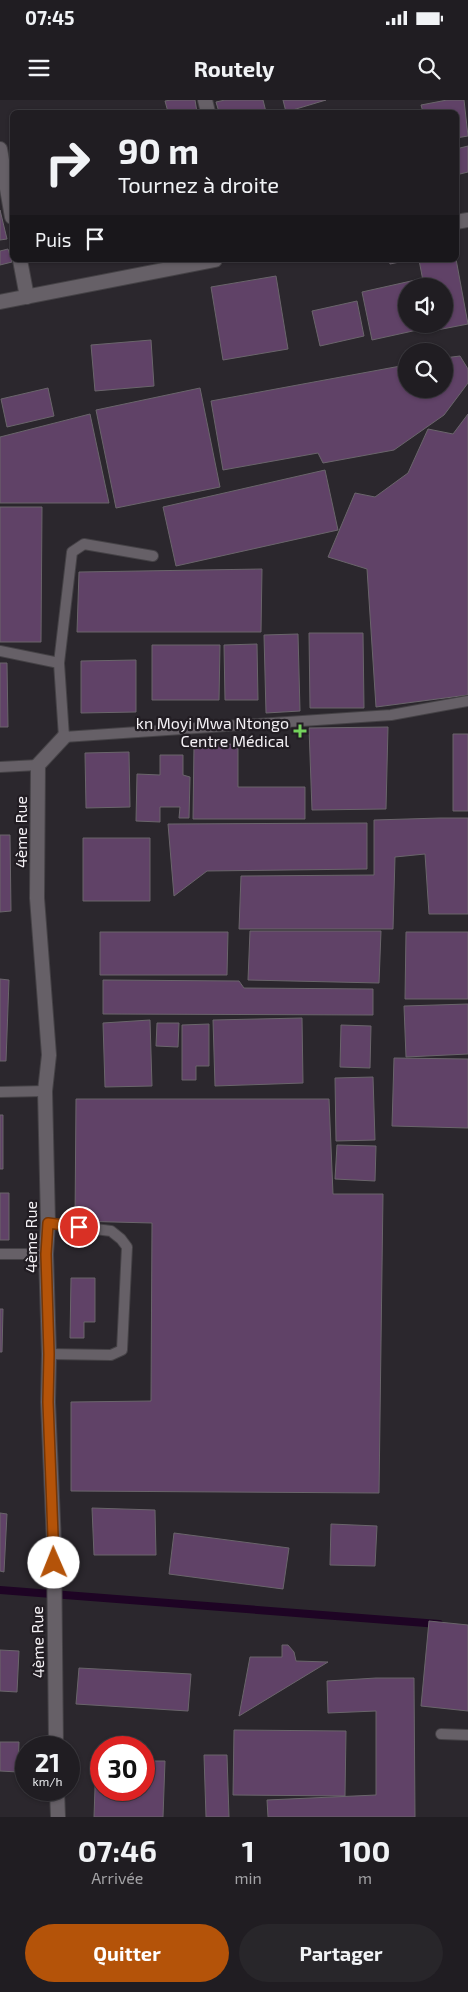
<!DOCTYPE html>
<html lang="fr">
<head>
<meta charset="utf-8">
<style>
  body { margin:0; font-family:"Exo 2",sans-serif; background:#28262a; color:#f1f3f6; height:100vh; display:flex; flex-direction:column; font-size:19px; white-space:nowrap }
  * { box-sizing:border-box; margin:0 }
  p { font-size:16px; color:#a2a2a5 }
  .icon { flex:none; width:28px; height:28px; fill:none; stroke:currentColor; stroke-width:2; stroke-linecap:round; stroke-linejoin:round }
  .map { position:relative; height:1717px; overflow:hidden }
  .sheet { display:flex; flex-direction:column; background:#201d22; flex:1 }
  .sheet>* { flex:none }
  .banner { position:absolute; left:10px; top:10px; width:449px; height:152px; border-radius:8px; box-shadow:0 1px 4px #0004,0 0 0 1px #3d3b40; background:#201d22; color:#f1f3f6; overflow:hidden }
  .tools { position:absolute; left:398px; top:178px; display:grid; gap:10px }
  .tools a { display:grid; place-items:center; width:55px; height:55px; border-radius:50%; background:#201d22; box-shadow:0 1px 4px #0004,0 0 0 1px #3d3b40; font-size:25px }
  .speed { position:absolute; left:15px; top:1636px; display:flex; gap:10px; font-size:25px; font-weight:700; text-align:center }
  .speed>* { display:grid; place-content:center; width:65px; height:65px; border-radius:50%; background:#201d22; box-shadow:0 1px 4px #0004,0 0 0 1px #3d3b40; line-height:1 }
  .speed small { font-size:12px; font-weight:400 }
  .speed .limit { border:8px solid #d22; background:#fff; color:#111 }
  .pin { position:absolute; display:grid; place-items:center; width:42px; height:42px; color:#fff; margin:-21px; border:2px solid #fff; border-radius:50%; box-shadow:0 1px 5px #0007 }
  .me { position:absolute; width:55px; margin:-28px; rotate:359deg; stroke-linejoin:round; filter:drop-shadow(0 0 4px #0008) }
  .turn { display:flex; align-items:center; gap:18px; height:105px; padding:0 25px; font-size:22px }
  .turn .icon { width:65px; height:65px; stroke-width:2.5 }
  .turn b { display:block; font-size:35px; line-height:42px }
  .then { display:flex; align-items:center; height:48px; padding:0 25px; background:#0003; gap:10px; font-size:19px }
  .eta { display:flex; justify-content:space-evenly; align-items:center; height:85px; text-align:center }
  .eta b { font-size:30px; font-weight:700; line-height:35px }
  .button { display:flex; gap:10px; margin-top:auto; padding:10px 25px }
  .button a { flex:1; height:58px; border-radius:30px; background:#b45309; color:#fff; font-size:20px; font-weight:700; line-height:58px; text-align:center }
  .button a+a { background:#28262a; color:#f1f3f6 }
  .status { display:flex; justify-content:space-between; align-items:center; height:35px; padding:0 25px; background:#201d22; direction:ltr }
  .status svg { height:14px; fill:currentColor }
  header { display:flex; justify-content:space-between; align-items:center; height:65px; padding:0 25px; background:#201d22; font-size:22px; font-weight:700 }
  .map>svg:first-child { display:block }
</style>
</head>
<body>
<div class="status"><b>07:45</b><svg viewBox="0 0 49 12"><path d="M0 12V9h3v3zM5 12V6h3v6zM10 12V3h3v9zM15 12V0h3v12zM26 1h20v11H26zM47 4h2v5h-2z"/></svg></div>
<header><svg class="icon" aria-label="menu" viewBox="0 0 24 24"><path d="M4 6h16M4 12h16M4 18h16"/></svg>Routely<svg class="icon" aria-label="search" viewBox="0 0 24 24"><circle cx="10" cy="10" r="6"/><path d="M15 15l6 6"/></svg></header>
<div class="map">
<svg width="468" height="1717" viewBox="0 0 468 1717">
  <rect width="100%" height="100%" fill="#2b272d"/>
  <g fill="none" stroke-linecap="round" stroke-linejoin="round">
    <!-- stream -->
    <path stroke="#1e0424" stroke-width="8" d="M0,1490L439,1524"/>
  </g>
  <!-- building -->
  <path fill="#604267" stroke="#6a656b" d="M171,0H195L197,12H168L165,1Z
    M225,0H263L266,12H219L216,2Z
    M283,0H326L286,12Z
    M447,0H464L468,36L456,38V12H423L421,5Z
    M468,46V72L456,75V49Z
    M0,110L7,139L0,140Z
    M8,149L12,162L0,165V151Z
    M456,159L468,224L432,231L431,224H444V186H424L419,160Z
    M389,160H409L390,164Z
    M276,176L288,249L223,260L211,187Z
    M420,179L422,186H406V224H430L431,227L372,240L362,192Z
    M357,201L364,236L320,246L312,211Z
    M151,240L154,286L95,291L91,245Z
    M460,256L468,269V283L444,315L394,350L323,363L318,353L223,370L211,301L406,265V289H444V258Z
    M48,288L54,316L7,327L1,299Z
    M200,288L220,387L116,408L96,310Z
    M90,314L109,403H0V337Z
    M468,314V595L376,607L367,469L328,457L355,393L375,397L408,373L428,329L453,334Z
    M325,370L338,430L176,466L163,407Z
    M0,407H42L41,542H0Z
    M262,469L261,532H77L79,472Z
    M309,533H363L364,608H310Z
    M298,534L300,611L266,613L264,535Z
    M257,544L258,600H225L224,545Z
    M152,545H220L219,600H152Z
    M136,560V612L81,613V561Z
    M0,563H7L8,627H0Z
    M388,627L386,709L312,710L309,628Z
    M453,634H468V711H453Z
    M238,644V687H305V719H193L194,645Z
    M129,652L130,707L86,708L85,653Z
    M160,655H183V675L190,677L189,718H179L180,707H160V722L136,721L137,674L160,675Z
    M440,718H468V814H429L425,754L395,757L393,829H239L241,776L374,775V720Z
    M367,723V769L207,771L174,796L168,724Z
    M0,735H10L11,811L0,812Z
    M83,738H150V801H83Z
    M250,831H381L379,883L248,880Z
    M100,832H228L227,875H100Z
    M406,832H468V899H405Z
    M0,879L9,880L6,961H0Z
    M103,880L239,881L244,888L373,889V915L103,914Z
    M468,904V954L406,957L404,906Z
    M302,918L303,983L215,986L213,920Z
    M150,920L152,986L105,987L103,923Z
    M157,923H179L178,947L156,946Z
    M209,924V966H196V980H182V925Z
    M341,925L371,926L370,968L340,967Z
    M394,958L468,959V1028L392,1026Z
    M373,977L375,1040L336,1041L335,978Z
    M76,999H329L333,1094H383L379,1393L71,1391V1302L151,1301L152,1123L75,1121Z
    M0,1015H3V1069H0Z
    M337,1045L376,1046L375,1081L335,1079Z
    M0,1093H9V1140H0Z
    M71,1178H95V1222H84V1238H70Z
    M0,1209H3L2,1252H0Z
    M92,1408L155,1410L156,1455H94Z
    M0,1413L7,1414L4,1472L0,1471Z
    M331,1424L377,1426L375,1466L330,1465Z
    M174,1433L289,1448L283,1489L169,1474Z
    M429,1521L468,1525V1611L421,1606Z
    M282,1545H288L294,1552L296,1561L328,1562L239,1616L250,1557H282Z
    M0,1550L19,1551L17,1592L0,1591Z
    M79,1568L191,1574L188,1611L76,1604Z
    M376,1578H414L415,1717H268L267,1700L376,1695V1611L328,1613L327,1581Z
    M234,1630L346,1631L345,1696L233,1695Z
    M0,1642H19L18,1672L0,1671Z
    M204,1655H227L229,1717H206Z
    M96,1659H101V1690H144V1661H165L163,1717H94Z"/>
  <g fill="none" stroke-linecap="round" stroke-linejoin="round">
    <!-- service casing -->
    <g stroke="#454246" stroke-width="12">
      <path id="service" d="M0,551L59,563L64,637L391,615L468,601
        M59,563L72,452L84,444L153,456
        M0,667L38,665
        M0,992L45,991
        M48,1123L111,1131L121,1139L127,1147L122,1250L111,1255L49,1254
        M0,1154H46
        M441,1634L468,1635"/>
    </g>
    <!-- minor casing -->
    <g stroke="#454246" stroke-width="16">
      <path id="minor" d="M205,0L208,12
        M0,49L12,117
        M456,122L468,120
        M20,160L27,197
        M0,202L215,160
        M56,1648L54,1444L48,1302L49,1254L46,1154L48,1123L45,991L49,955L37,798L38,665L64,637
        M57,1690L58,1717"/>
    </g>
    <!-- service -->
    <use href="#service" stroke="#666067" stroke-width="10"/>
    <!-- minor -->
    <use href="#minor" stroke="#666067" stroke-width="14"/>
  </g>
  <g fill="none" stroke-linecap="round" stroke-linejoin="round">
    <!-- route casing -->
    <g stroke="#753606" stroke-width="12">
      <path id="route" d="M54,1463L48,1302L49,1254L46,1154L48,1123L79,1127"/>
    </g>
    <!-- route -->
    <use href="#route" stroke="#b45309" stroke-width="9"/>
  </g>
  <!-- markers -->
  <path fill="#74d25c" stroke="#221d23" stroke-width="2" d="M297.5 623.5h5v5h5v5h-5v5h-5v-5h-5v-5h5z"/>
  <g text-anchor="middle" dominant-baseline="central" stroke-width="4.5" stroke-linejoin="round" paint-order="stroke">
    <!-- poi labels -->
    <g font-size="16" fill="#f4f1f5" stroke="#221d23" text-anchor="end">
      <text x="289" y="622">kn Moyi Mwa Ntongo<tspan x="289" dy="18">Centre Médical</tspan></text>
    </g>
    <!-- street labels -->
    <g font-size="16" fill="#f4f1f5" stroke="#221d23">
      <text transform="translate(20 732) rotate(-90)">4ème Rue</text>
      <text transform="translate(30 1137) rotate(-90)">4ème Rue</text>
      <text transform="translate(37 1542) rotate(-91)">4ème Rue</text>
    </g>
  </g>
</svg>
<div class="tools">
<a><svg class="icon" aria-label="sound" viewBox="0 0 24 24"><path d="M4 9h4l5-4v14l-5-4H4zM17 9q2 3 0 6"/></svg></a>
<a><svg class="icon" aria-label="search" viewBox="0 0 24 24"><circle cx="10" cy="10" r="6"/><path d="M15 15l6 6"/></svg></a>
</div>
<div class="speed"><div>21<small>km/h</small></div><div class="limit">30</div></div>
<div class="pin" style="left:79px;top:1127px;background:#d93025"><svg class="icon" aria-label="arrive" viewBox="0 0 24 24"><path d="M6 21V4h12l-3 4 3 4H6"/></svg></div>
<svg class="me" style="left:54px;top:1463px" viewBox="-20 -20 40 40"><circle r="19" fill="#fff"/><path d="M0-13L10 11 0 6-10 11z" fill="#b45309"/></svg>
<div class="banner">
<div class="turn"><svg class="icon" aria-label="right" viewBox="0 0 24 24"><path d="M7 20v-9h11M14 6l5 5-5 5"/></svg><div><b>90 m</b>Tournez à droite</div></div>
<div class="then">Puis<svg class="icon" aria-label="arrive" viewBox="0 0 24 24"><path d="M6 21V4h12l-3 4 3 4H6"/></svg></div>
</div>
</div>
<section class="sheet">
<div class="eta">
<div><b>07:46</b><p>Arrivée</p></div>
<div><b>1</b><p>min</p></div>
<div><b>100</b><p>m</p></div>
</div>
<div class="button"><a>Quitter</a><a>Partager</a></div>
</section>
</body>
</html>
